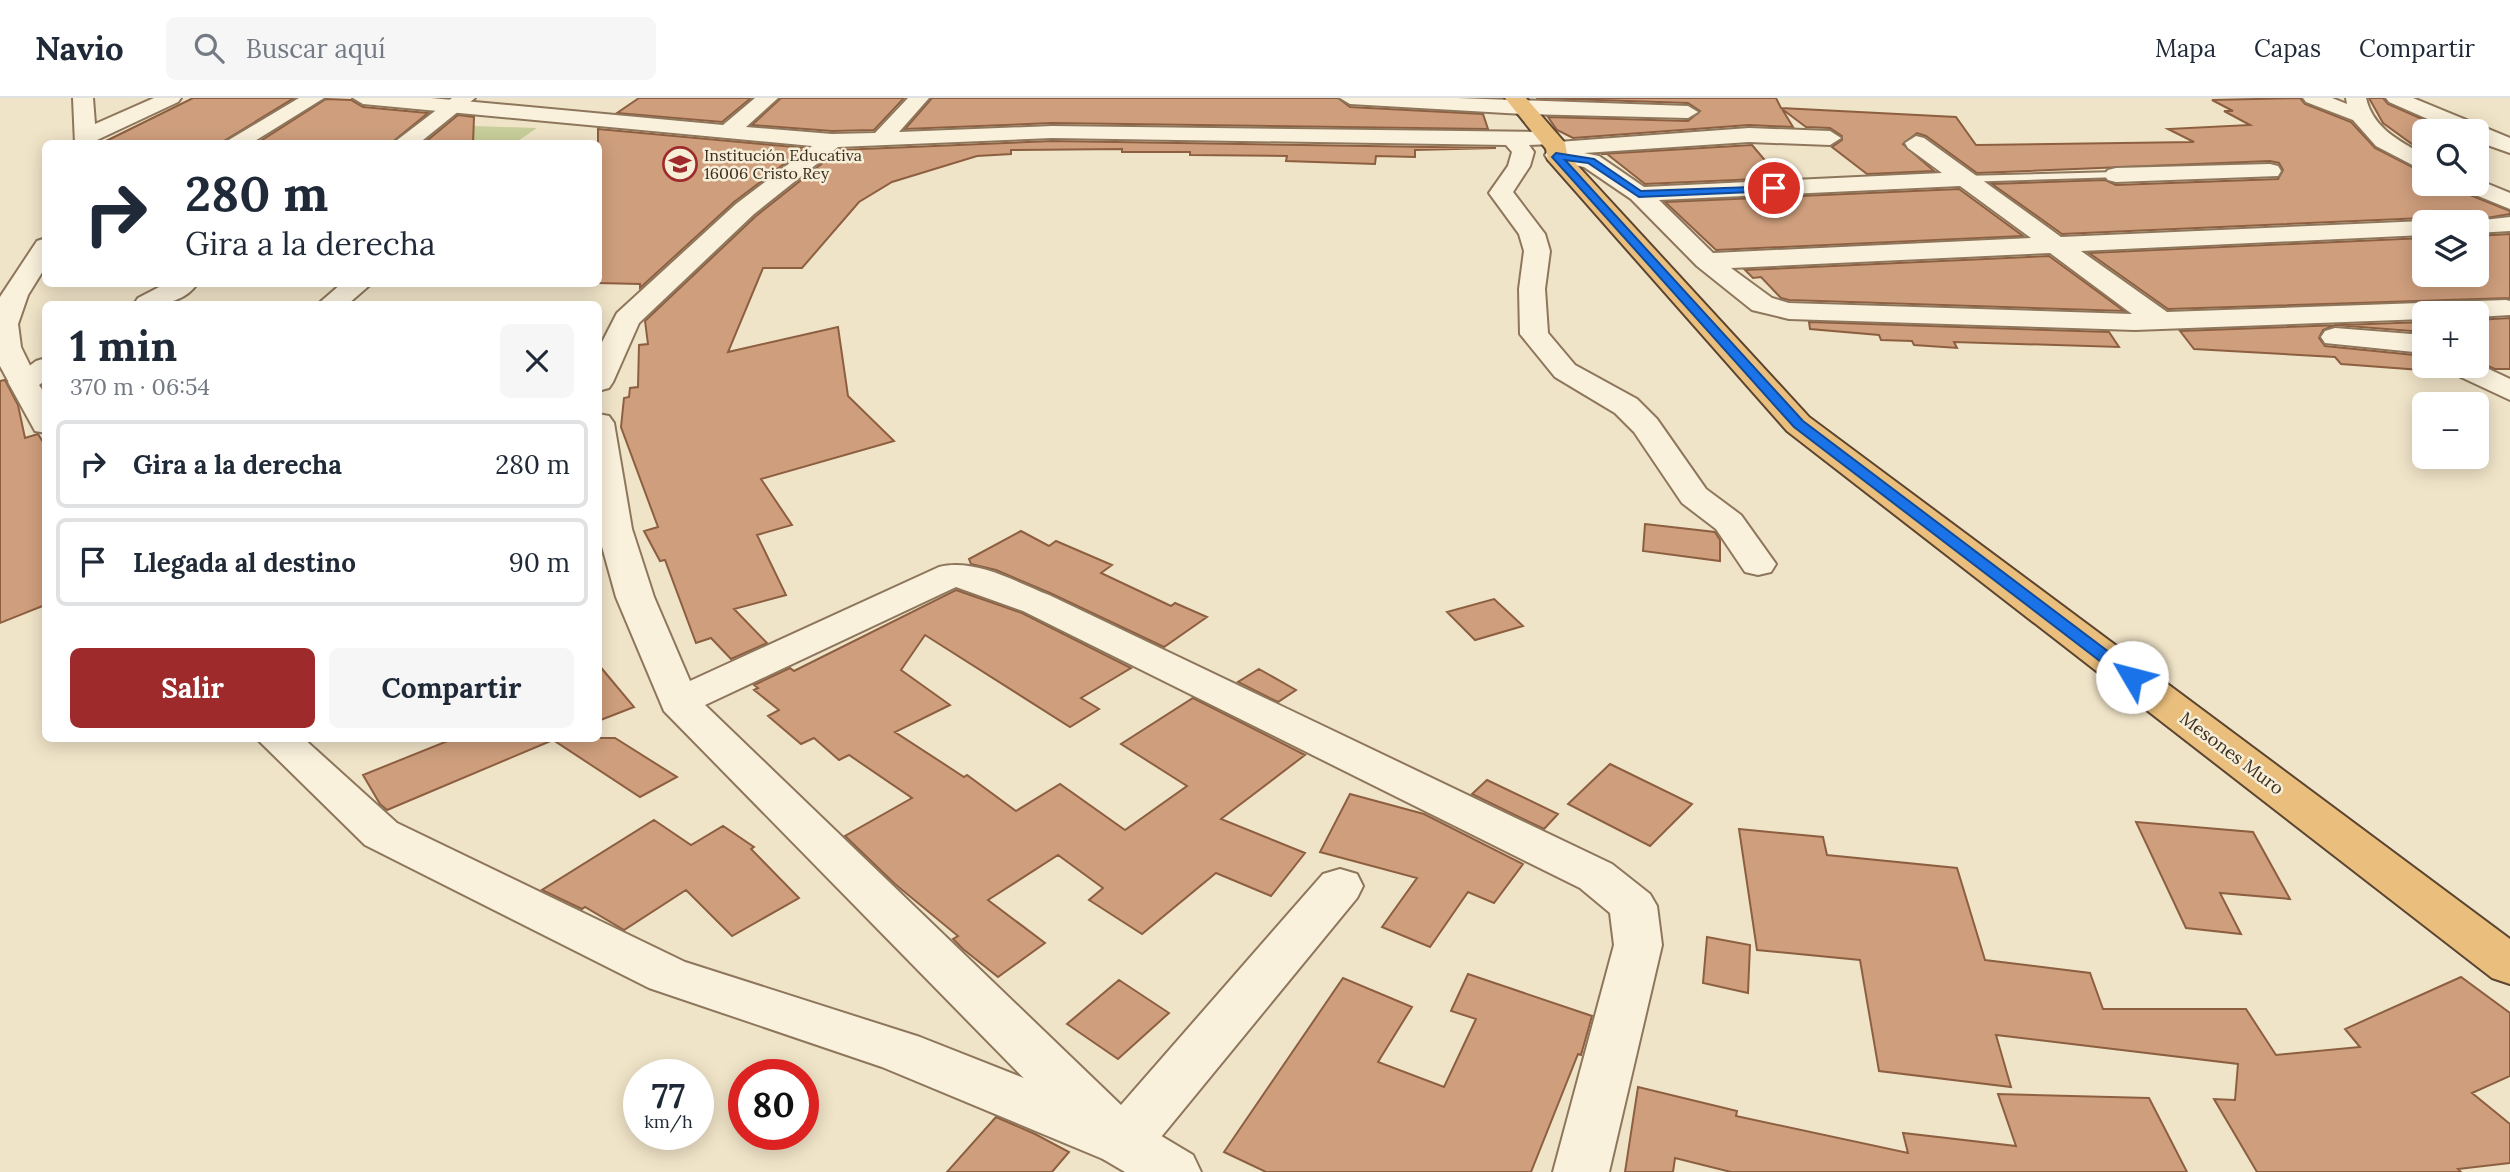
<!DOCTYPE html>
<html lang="es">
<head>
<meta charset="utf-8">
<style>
  body { margin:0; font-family:Lora,serif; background:#f6f6f7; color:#1f2937; height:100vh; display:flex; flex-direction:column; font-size:26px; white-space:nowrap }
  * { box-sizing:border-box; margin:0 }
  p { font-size:23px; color:#747a83 }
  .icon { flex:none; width:38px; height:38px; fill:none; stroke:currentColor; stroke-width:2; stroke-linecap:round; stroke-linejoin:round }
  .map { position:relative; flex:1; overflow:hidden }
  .drawer { position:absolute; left:42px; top:203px; width:560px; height:441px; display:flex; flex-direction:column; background:#fff; border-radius:10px; box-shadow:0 4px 18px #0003 }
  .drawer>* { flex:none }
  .banner { position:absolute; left:42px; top:42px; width:560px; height:147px; border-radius:10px; box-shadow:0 4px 18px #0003; background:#fff; color:#1f2937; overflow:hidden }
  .buttons { position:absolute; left:2412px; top:21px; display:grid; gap:14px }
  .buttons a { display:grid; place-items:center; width:77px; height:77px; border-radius:10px; background:#fff; box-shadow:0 4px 18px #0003; font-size:35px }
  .speed { position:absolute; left:623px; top:961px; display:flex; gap:14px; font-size:35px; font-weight:700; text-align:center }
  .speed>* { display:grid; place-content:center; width:91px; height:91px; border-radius:50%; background:#fff; box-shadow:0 4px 18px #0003; line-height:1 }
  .speed small { font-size:18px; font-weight:400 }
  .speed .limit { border:10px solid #d22; background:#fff; color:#111 }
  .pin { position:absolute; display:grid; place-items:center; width:60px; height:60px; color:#fff; margin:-30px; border:4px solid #fff; border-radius:50%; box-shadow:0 2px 7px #0007 }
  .me { position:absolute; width:77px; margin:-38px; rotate:307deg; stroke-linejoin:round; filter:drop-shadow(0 0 5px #0008) }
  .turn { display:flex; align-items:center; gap:24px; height:147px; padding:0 28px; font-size:32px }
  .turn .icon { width:91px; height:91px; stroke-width:2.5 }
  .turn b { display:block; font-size:49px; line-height:60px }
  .round { display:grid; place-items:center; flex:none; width:74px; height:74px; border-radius:10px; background:#f6f6f7 }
  .head { display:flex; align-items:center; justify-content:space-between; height:119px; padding:0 28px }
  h1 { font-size:42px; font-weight:800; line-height:52px }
  .action { display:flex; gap:14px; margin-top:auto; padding:14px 28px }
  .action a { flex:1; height:80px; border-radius:10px; background:#9e2a2b; color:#fff; font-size:28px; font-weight:800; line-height:80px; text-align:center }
  .action a+a { background:#f6f6f7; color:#1f2937 }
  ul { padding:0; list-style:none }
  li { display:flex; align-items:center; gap:21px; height:88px; margin:0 14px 10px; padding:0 14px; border:4px solid #e0e1e3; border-radius:10px }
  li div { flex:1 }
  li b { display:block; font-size:26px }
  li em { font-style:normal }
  header { display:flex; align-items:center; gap:42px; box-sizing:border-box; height:98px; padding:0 35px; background:#fff; border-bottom:2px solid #e0e1e3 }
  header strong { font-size:33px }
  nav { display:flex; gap:38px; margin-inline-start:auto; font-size:24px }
  .search { width:490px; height:63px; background:#f6f6f7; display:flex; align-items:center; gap:18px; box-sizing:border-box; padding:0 24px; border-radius:10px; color:#747a83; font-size:26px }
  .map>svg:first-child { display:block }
</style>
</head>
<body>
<header>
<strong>Navio</strong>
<div class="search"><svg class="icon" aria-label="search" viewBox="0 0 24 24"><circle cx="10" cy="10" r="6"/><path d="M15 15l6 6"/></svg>Buscar aquí</div>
<nav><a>Mapa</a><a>Capas</a><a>Compartir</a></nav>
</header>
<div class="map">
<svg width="2510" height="1074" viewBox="0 0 2510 1074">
  <rect width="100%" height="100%" fill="#f0e4c8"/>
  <!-- green -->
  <path fill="#c9cf9b" d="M444,27L537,30L515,45L416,46Z"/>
  <!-- building -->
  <path fill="#cf9f7d" stroke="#8d5f41" stroke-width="2" d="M193,0H294L219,46H100Z
    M639,0H751L722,24L617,15Z
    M781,0H904L874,32L832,33L752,27Z
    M932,0H1338L1350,9L1483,16L1488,31L1052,25L905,31Z
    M1536,0H1776L1781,10L1956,19L1976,47L2194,44L2168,31L2250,27L2224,13H2233L2212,2L2300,0L2305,6L2351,24L2375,50L2424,75V86H2454L2460,93L2510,113V116L2463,124H2434L2424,120L2062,136L1992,86L2105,82L2116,87L2278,81L2283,72L2279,65L2270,63L1977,75L1926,38L1917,35L1903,46L1934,73L1867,76L1832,49L1842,42V38L1830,30L1806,29L1782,11L1793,29L1749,27L1573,40L1557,32L1548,19L1688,23L1700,13L1688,5Z
    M2369,0H2383L2388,6L2449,33H2424L2423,54L2383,25Z
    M326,1L351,2L363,9L428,15L390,46H256Z
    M458,17L474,19L473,46H423Z
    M598,31L805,50L734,104L640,190V186L598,185Z
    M1052,43L1496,50L1415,52V59L1376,58L1375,66L1286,63L1287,58L1190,57V54H1122V51L1011,52V56L977,58L892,84L859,104L802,170H763L728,254L838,229L848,298L894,343L761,381L792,427L757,437L786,497L734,511L767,545L731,561L711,540L696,545L665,462L660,463L644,433L658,429L621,329L624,300L629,299L630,290L638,289L639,247L648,246L645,223L756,118L839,52Z
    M1752,47L1780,80L1645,86L1607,56H1601Z
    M1959,91L2023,138L1716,152L1665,104Z
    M2510,136V200L2168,211L2089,155L2424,140V177H2476V138Z
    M2049,158L2124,213L1789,202L1781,200L1761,179L1753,180L1745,172Z
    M2510,220V271H2495L2476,263V222Z
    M1809,224L2109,234L2119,249L1954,244L1957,250L1914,247L1912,243L1881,242L1879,237L1810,231Z
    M2424,224V234L2335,227L2323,232L2319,240L2325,248L2424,258V268H2442L2432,270L2435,273L2341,266L2335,259L2194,251L2180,233Z
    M5,282L18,307L25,340L38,336L46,349V498L45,507L0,525V283Z
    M1645,426L1715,434L1720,442V463L1643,453Z
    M1021,433L1049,448L1056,443L1112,467L1101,475L1171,508L1175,505L1207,519L1164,549L1050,495L996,472L971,466L969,461Z
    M956,492L1022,515L1131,570L1081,600L1099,611L1070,629L925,537L901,572L950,607L895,634L964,679L967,677L1016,713L1060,686L1125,732L1187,688L1121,646L1193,600L1305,657L1221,721L1305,755L1271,798L1216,775L1142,836L1089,802L1103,790L1058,757L988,802L1045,845L998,879L963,851L953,841L958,838L895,786L845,738L912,700L849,657L839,662L814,640L801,646L768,618L779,612L754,592L758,590L754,587L790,570L794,573Z
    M1494,501L1523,528L1475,542L1447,514Z
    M598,566L634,609L598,623Z
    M1259,571L1296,592L1278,604L1238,584Z
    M455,640H615L677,679L640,699L553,642L387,712L380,706L363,677Z
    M1610,666L1692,706L1650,748L1568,706Z
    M1487,682L1558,716L1544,731L1472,696Z
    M1350,696L1424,716L1523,766L1494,805L1468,794L1430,849L1382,829L1417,780L1320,754Z
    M654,722L691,747L723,728L754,749L751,751L799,800L732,838L686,792L624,832L585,809L582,811L542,792Z
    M2136,724L2253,734L2290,801L2220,795L2241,836L2186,830Z
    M1739,731L1823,739L1827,757L1957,770L1985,862L2090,875L2103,911H2246L2276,957L2360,949L2345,931L2461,879L2510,915V978L2472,995L2510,1026V1065L2458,1071L2461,1074H2257L2214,1001L2235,1002L2238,966L1996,937L2011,989L1879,973L1860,862L1757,852Z
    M1707,839L1750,847L1748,895L1703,885Z
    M1468,876L1592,918L1581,957L1578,956L1531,1074H1266L1224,1054L1343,880L1412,909L1378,964L1444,989L1476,921L1451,913Z
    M1119,882L1169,915L1118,961L1067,926Z
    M1638,989L1737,1013L1736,1018L1908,1055L1903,1035L2016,1048L1998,996L2149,1000L2187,1074H1731L1675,1060L1673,1074H1625Z
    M996,1019L1035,1036L1069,1054L1052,1074H947Z"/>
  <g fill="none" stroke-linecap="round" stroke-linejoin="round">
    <!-- service casing -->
    <g stroke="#8d765c" stroke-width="4">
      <path id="service" d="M2116,74L2120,75V79L1963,84L1957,81L1963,78Z"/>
    </g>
    <!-- minor casing -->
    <g stroke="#8d765c" stroke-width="4">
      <path id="minor" d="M73,0H93L95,26L154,0H181L178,4L97,42V46H75Z
        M299,0H324L250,46H222Z
        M353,0H431L723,27L755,0H778L746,29L832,36L875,35L908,0H929L899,34L1052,28L1549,34L1557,36L1560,41L1558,44L1749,30L1830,33L1841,40L1830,47L1749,44L1584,55L1599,58L1644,89L1942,75L1908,50L1905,45L1916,38L1924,40L2061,139L2424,123L2431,124H2424V137L2081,153L2167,214L2506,202L2510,203V217L2476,219V215H2424V221L2135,232L1789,221L1752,212L1697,168L1631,101L1584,69L1548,62L1545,57L1553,46L1529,47L1534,54L1530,68L1513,94L1545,136L1550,153L1545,191L1548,235L1575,267L1637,301L1657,321L1706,391L1741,417L1776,466L1771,474L1758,477L1745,474L1716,431L1682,405L1634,334L1615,315L1555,279L1520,236L1519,191L1524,153L1519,136L1489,95L1508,68L1512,54L1506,47L1052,40L838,49L754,116L639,225L613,284L609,290L598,293V252L617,215L736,106L812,48L363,6ZM1960,88L2031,140L1713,155L1659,102ZM2050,155L2132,216L1789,205L1772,200L1731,170Z
        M1340,0H1457L1688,8L1698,14L1688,20L1523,16L1350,6Z
        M2303,0H2332L2347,6L2346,0H2366C2373,30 2398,42 2424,57V73L2376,48L2353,22L2306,4Z
        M2386,0H2413L2510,40V55L2476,43V33H2455L2389,4Z
        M2270,66L2278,68L2281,73L2278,78L2116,84L2108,82L2104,77L2108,72L2116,70Z
        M2476,81L2510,95V111L2461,91L2457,86H2476Z
        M2510,119V133L2476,135V124H2466Z
        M46,140V168L28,197L18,226L21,249L38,284L34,290L23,293L12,290L0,268V199L37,143Z
        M341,186H371L348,206H318Z
        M2335,230L2424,237V255L2325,245L2321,239L2325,233Z
        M2476,265L2510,281V302L2450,274L2445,268H2476Z
        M598,316L609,318L614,325L632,431L654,499L690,583L939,469C975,460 1016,484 1049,497L1612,766L1650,796L1657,808L1662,847L1609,1074H1553L1614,847L1610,815L1580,790L1023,513L956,489L705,607L1121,1007L1323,776L1340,771L1357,776L1363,788L1357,800L1143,1061L1123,1068L1103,1061L664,613L616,499L598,434Z"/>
    </g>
    <!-- tertiary casing -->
    <g stroke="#8d765c" stroke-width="4">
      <path id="tertiary" d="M452,0H475L418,46H392Z
        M165,186H197C183,206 156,208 134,206L138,200Z
        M46,260V282L39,287L46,297V335L35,333L8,284L36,263Z
        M256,640H303L397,725L685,864L920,939L1143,1027L1193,1057L1201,1074H1125L1103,1061L882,969L649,890L365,747Z"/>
    </g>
    <!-- trunk casing -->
    <g stroke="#5b4430" stroke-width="4">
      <path id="trunk" d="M1505,0H1526L1565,45L1567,56L1809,319L2510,841V886L2492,880L1787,333L1548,62L1546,51Z"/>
    </g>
    <!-- service -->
    <use href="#service" fill="#faf1dc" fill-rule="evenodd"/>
    <!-- minor -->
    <use href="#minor" fill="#faf1dc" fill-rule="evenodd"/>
    <!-- tertiary -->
    <use href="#tertiary" fill="#faf1dc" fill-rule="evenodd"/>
    <!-- trunk -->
    <use href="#trunk" fill="#eabe7c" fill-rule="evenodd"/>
  </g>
  <!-- route -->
  <path fill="#1a73e8" stroke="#114b97" stroke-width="2" d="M1556,55L1594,61L1641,93L1778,88L1774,93L1639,99L1588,65L1565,62L1803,323L2138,576V583H2126L1794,329L1552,59Z"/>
  <!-- icons -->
  <defs>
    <g id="school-ring" transform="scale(1.75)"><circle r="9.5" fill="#f7eed8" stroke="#9e2a2b" stroke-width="1.5"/><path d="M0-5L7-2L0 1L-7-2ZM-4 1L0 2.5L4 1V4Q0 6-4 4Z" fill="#9e2a2b"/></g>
  </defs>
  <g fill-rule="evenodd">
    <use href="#school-ring" x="680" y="66"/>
  </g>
  <g text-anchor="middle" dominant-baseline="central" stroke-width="5" stroke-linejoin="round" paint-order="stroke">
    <!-- far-poi labels -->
    <g font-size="16" fill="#3d2e20" stroke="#f7eed8" text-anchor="start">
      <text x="704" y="57">Institución Educativa<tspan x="704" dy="18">16006 Cristo Rey</tspan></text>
    </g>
    <!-- street labels -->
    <g font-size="18" fill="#3d2e20" stroke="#f7eed8">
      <text transform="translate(2232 655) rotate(37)">Mesones Muro</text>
    </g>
  </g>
</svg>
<div class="buttons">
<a><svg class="icon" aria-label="search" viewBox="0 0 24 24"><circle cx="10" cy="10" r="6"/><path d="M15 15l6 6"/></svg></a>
<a><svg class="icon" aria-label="layers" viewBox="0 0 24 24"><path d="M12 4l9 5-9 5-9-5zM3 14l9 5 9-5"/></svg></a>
<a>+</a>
<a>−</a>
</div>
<div class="speed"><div>77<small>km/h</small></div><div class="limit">80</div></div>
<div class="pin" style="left:1774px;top:90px;background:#d93025"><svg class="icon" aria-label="arrive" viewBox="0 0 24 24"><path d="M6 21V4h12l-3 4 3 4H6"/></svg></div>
<svg class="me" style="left:2132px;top:579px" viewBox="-20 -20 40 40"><circle r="19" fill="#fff"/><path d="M0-13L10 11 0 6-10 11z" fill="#1a73e8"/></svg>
<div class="banner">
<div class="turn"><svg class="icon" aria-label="right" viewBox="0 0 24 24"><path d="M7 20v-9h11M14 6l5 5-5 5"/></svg><div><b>280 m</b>Gira a la derecha</div></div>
</div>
<section class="drawer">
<div class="head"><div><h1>1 min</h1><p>370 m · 06:54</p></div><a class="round"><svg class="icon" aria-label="close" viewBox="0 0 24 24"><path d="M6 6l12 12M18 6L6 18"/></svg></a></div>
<ul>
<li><svg class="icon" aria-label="right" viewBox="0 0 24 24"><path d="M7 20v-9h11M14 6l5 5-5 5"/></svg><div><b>Gira a la derecha</b></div><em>280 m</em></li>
<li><svg class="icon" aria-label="arrive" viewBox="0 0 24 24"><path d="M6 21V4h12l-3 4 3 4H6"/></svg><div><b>Llegada al destino</b></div><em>90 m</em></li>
</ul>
<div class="action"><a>Salir</a><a>Compartir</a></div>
</section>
</div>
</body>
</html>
